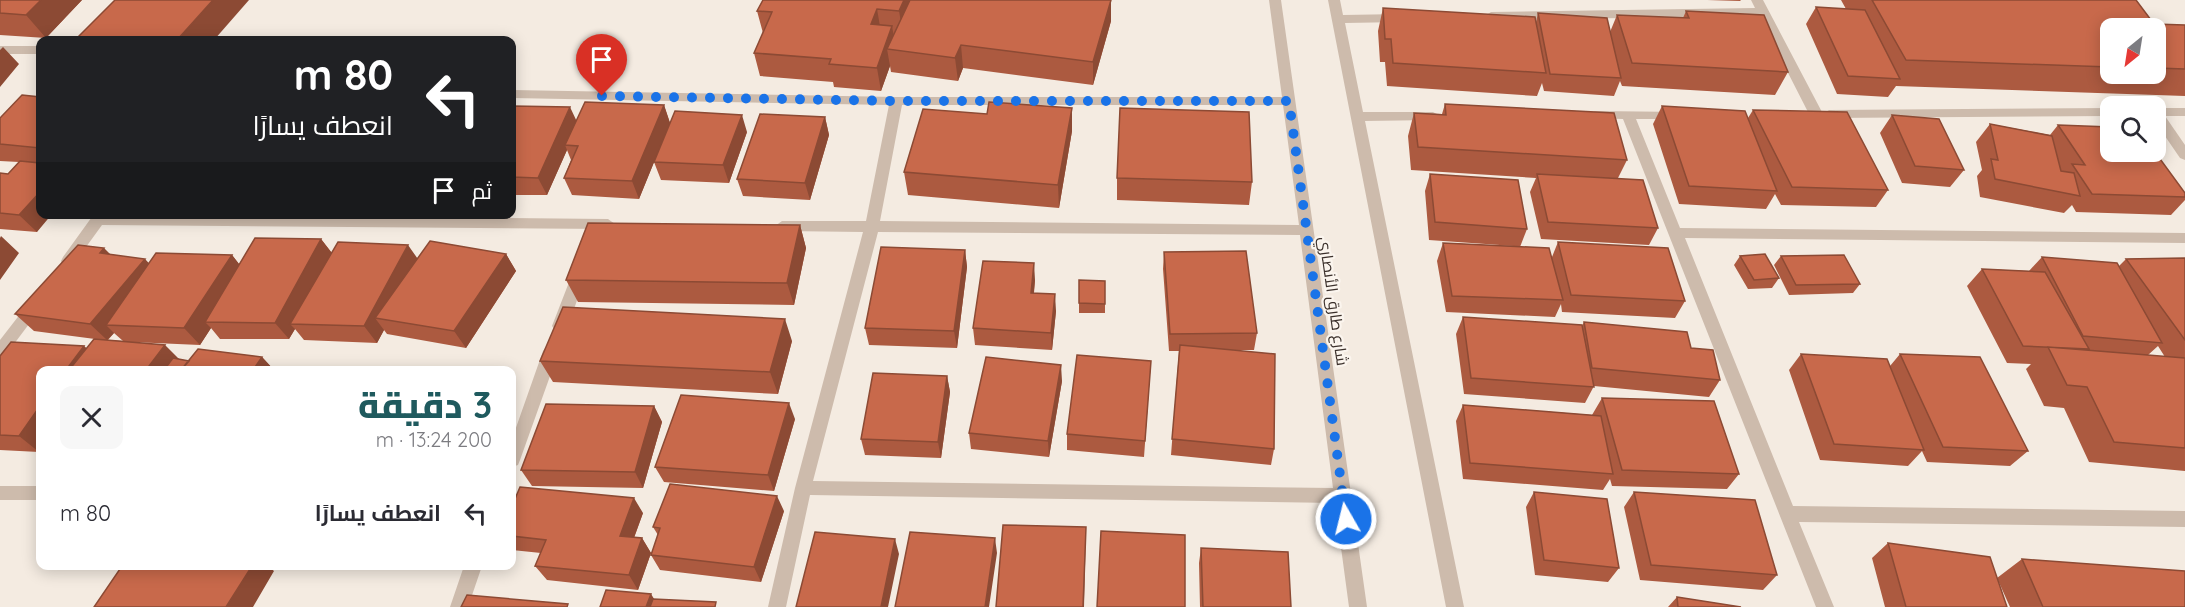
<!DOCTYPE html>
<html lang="ar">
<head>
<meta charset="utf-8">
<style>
  body { margin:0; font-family:Quicksand,Cairo,sans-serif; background:#f7f7f7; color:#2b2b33; direction:rtl; height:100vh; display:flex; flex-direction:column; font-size:22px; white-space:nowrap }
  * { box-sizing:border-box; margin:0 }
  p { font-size:20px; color:#7c7c81 }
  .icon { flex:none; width:33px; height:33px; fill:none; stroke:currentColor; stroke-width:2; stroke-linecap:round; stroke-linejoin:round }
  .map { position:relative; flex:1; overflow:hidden; direction:ltr }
  .side { position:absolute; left:36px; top:366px; width:480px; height:204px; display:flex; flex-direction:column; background:#fff; border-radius:12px; box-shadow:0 3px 15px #0003; direction:rtl }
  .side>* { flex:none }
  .banner { position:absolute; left:36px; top:36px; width:480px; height:183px; border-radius:12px; box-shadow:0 3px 15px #0003; direction:rtl; background:#202124; color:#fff; overflow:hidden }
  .needle { width:39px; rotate:210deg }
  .buttons { position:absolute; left:2100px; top:18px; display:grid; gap:12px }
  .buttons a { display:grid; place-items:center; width:66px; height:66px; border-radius:12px; background:#fff; box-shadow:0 3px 15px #0003; font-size:30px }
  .pin { position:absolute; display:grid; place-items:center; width:51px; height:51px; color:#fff; margin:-62px -26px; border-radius:50% 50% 50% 0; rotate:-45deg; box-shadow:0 0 6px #0007 }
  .pin .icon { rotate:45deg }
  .me { position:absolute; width:66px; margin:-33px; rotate:352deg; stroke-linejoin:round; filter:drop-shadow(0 0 4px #0008) }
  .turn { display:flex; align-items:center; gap:21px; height:126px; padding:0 24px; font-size:27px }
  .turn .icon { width:78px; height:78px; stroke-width:2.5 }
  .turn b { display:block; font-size:42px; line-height:51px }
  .then { display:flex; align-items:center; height:57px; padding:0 24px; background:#0003; gap:12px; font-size:22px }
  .round { display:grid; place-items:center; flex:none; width:63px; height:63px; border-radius:12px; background:#f7f7f7 }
  .headline { display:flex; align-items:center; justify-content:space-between; height:102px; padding:0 24px }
  h1 { font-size:36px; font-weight:800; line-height:45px; color:#1f5a5e }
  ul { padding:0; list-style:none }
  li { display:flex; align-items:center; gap:18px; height:90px; padding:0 24px }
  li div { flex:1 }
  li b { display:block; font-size:22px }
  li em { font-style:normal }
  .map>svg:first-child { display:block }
</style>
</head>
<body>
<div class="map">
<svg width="2185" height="607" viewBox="0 0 2185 607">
  <rect width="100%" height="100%" fill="#f4ebe1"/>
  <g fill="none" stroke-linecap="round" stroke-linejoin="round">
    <!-- minor -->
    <path fill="#cdbbac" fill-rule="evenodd" d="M1269,0H1281L1367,607H1349L1335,503L810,495L786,607H768L795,488L863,232L782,231L775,226L782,221H866L889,105L512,98V90L896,97H1282ZM902,105H1283L1299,225L880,221ZM878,232L1300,235L1333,488L813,481Z
      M1328,0H1340L1343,15L1401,14L1407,18L1401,22L1345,23L1363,112H1433L1440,116L1433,120L1365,121L1464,607H1446Z
      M1751,0H1763L1823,114L1829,110L2110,108V116L1829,118L1822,114L1816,118L1809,114L1759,16L1491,20L1485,16L1491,12L1755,8Z
      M0,46H40V54H0Z
      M2156,108H2185V116H2165L2185,145V160L2180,158L2156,123Z
      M1595,111L1684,112L1686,115L1679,119H1636L1680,228L2185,233V243L1685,238L1793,506L2185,511V527L1799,522L1834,607H1816L1623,119L1590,118L1588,115Z
      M94,214L608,219L615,224L608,229L102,225L73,265H63L61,261L63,257Z
      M580,266L585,268L587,272L568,326L565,330H555L552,326L573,272L575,268Z
      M36,298L41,300L44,304L5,356L0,358V340L31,300Z
      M551,345L556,347L559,351L520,460L518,465L512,467V439L543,351L546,347Z
      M0,486H40V500H0Z
      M464,566H482L468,607H450Z"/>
  </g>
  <!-- wall -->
  <path fill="#ac5a40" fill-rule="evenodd" d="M0,0H82L46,38L0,35Z
    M763,0L1111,21L1093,85L963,68L958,81L891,72L890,66L881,91L834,87L833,82L760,76L754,53L763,33L757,11Z
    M1707,0H1741L1740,1Z
    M1841,0H2136L2154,24L2185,25V96L1896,86L1888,97L1837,94L1806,24L1816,7L1846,9ZM2110,28H2156V74H2110Z
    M1383,8L1536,22L1538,13L1610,32L1617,15L1683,18L1686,11L1788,72L1775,95L1622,86L1620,81L1614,96L1544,91L1542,83L1537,96L1387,86L1385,62H1380L1378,31Z
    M40,97V214L37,232L0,229V173L8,174L19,162L0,161V118Z
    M1445,104L1627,160L1618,178L1658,228L1649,245L1541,239L1530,192L1536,178L1411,170L1408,136L1414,113L1442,114Z
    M664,105L670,123L639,199L572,195L564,178L571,160L567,150L547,195H512V106L576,121Z
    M1662,106L1748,118L1753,110L1888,190L1876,207L1781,205L1775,194L1766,209L1679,204L1653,124Z
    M987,114L1072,131L1059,208L908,195L904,172Z
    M1892,115L1964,170L1950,187L1902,183L1880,133Z
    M825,117L829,135L810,200L743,196L737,179Z
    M1990,124L2050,135L2058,125L2185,193V200L2171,215L2076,212L2072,205L2064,213L1980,197L1977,176L1982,170L1976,142Z
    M747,132L729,183L661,180L654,162Z
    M1430,174L1527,229L1520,247L1552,257L1558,242L1685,301L1675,318L1562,312L1561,304L1555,317L1446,312L1437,261L1443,243L1514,246L1429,240L1425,191Z
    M1117,178L1252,182L1249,205L1117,200Z
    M800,225L806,248L794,305L578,302L566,280Z
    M321,239L332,253L417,259L506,254L516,271L466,348L387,334L384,330L377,343L304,340L295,329L289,339H220L211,328L200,345L132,342L179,359L189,361L262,357L274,370H40L39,452L0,450V356L84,346L87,349L95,339L34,331L15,314L110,254L149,263L232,255L239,264ZM114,333L123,341L108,340Z
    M965,250L967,267L957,348L869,345L865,328Z
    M1164,252L1257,333L1254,350H1233L1274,449L1271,465L1171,455L1179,351H1169L1163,269Z
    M1740,256L1779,278L1772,288L1748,289L1734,265Z
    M1781,256L1860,284L1853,293L1789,295L1774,265Z
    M2042,257L2119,266L2126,259L2185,258V471L2089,462L2064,408L2044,406L2026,369L2031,364L2007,363L1967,286L1982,269L2029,271ZM2158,346L2165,357L2148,355Z
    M1035,280L1034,293L1056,311L1052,350L975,345L973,328Z
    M1079,280L1105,281V313H1079Z
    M1463,317L1582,326L1584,322L1691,348L1720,380L1709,397L1594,386L1585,403L1464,394L1456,334Z
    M792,341L778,394L553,382L540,361Z
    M1801,354L1890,366L1900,354L2028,451L2010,466L1927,462L1922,451L1908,466L1820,460L1789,370Z
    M1151,361L1144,457L1067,450V434Z
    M947,376L950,392L941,458L865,455L861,439Z
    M1062,381L1049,457L971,449L969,433Z
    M1602,398L1739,474L1727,489L1612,486L1610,479L1603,490L1463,479L1456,421L1463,405L1592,415Z
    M654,406L662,422L643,488L532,486L521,470Z
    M795,419L774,491L664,482L655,467Z
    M1534,492L1619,568L1608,582L1535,575L1526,507Z
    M1634,492L1777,575L1763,590L1640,580L1624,507Z
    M512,506L643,513L634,538H642L651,553L638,590L547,580L535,566L541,553L512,550Z
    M784,511L761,582L660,570L651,555L658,535L653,527Z
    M1888,543L2007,607H1885L1872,558Z
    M1201,548L1291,607H1200L1199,563Z
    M2022,559L2185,607H2010L1997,578Z
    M1677,597L1741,607H1668Z"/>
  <!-- shaded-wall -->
  <path fill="#8c4a34" d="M41,0H82L46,38L26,15Z
    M213,0H249L214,40H177Z
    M904,0H913L903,34L899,11Z
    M1111,0V21L1093,85V62Z
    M877,9L881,32L871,24Z
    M892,26L896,49H887L890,66L881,91L877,68Z
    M961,45L963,68L958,81L955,58Z
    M3,47L19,64L0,87V50Z
    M664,105L670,123L639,199L632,181Z
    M570,107L578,124L565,145L567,150L547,195L538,178Z
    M1072,108V131L1059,208L1058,185Z
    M742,115L747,132L729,183L723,165Z
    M825,117L829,135L810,200L805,183Z
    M40,192V214H52L37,232L19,215Z
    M800,225L806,248L794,305L787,283Z
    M1,236L19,253L0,280V238Z
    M321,239L334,256L290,324L295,329L289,339L275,323Z
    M408,245L420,262L375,318L384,330L377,343L364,326Z
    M104,248L121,265L100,253Z
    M965,250L967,267L957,348L954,331Z
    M506,254L516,271L466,348L454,331Z
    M232,255L246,273L205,322L211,328L200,345L184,328Z
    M145,259L161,276L106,325L114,333L107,340L90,324Z
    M1034,263L1035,280L1032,310L1031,293Z
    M1055,294L1056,311L1052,350L1051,333Z
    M785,319L792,341L778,394L770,372Z
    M165,345L182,362L175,370H146Z
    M84,346L102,363L97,370H66Z
    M262,357L274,370H253Z
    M1061,365L1062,381L1049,457L1048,441Z
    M947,376L950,392L941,458L938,442Z
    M789,403L795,419L774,491L768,475Z
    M40,406V450L39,452L19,436Z
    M654,406L662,422L643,488L635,472Z
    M777,496L784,511L761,582L754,567Z
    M634,498L643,513L629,551L620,536Z
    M1086,527L1084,607H1083Z
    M642,538L651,553L638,590L629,575Z
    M995,538L997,553L989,607H985Z
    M895,539L899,554L888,607H881Z
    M252,566H268L274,571L253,607H226Z
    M651,594L656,602L654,607H646Z"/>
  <!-- building -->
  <path fill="#c8694b" stroke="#8c4a34" stroke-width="1.5" d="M0,0H41L26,15L0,13Z
    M115,0H213L177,40H75Z
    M763,0H904L899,11L877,9L871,24L892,26L877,68L829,64L831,59L754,53L772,12L757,11Z
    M910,0H1111L1093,62L961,45L955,58L887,49Z
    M1872,0H2136L2154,24L2185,25V69L2156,68V28H2110V67L1906,60Z
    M1816,7L1865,10L1900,79L1848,76Z
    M1383,8L1535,17L1546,73L1393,63L1391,39H1385Z
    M1686,11L1764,15L1788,72L1632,63L1617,15L1689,18Z
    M1538,13L1607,18L1621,78L1550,74Z
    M22,95L40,97V148L0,144V118Z
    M585,102L664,105L632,181L564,178L578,146L565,145Z
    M989,102L1072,108L1058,185L904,172L923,109L987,114Z
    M1445,104L1614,113L1627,160L1418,147L1414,113L1446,115Z
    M512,106L570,107L538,178L512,177Z
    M1662,106L1745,111L1777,191L1689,186Z
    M1120,108L1249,112L1252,182L1117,178Z
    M1753,110L1847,112L1888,190L1792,187Z
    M675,111L742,115L723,165L654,162Z
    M760,114L825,117L805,183L737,179Z
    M1892,115L1939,119L1964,170L1915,166Z
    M1990,124L2052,136L2061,171L2074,173L2080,196L1995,179L1991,159L1998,160Z
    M2058,125L2110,127V152H2155L2185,193V197L2092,194L2072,164L2085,165Z
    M20,161L40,163V192L19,215L0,213V173L8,174Z
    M1430,174L1518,180L1527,229L1435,222Z
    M1537,174L1643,180L1658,228L1548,222Z
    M588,223L800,225L787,283L566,280Z
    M255,238L321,239L275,323L205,322Z
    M430,241L506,254L454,331L375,318Z
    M338,242L408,245L364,326L290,324Z
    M1558,242L1668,248L1685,301L1571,295Z
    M1443,243L1549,248L1563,300L1452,296Z
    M78,245L104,248L100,253L145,259L90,324L15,314Z
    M881,247L965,250L954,331L865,328Z
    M1246,251L1257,333L1170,334L1164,252Z
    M156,253L232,255L184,328L106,325Z
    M1765,254L1779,278L1754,280L1740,256Z
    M1844,255L1860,284L1796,285L1781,256Z
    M2042,257L2117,263L2162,343L2083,336Z
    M2185,258V340L2126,259Z
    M983,261L1034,263L1031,293L1055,294L1051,333L973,328Z
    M1982,269L2045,272L2089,349L2023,346Z
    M1079,280L1105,281V304L1079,303Z
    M563,307L785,319L770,372L540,361Z
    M1463,317L1582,325L1594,387L1471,378Z
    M1584,322L1687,332L1691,348L1713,350L1720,380L1592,368Z
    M94,339L165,345L146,370H69Z
    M11,342L84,346L66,370H40V406L19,436L0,435V356Z
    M1180,345L1275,354L1274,449L1172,439Z
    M2048,347L2185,358V448L2114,442L2087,387L2067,385Z
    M198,349L262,357L253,370H181Z
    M1801,354L1887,359L1924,450L1834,444Z
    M1900,354L1980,357L2028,451L1943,447Z
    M1077,355L1151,361L1145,441L1067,434Z
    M986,357L1061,365L1048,441L969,433Z
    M173,358L189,361L181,370H164Z
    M873,373L947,376L938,442L861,439Z
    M681,395L789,403L768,475L655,467Z
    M1602,398L1714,401L1739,474L1622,470Z
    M546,404L654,406L635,472L521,470Z
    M1463,405L1601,416L1613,474L1470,463Z
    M670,484L777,496L754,567L651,555L660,528L653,527Z
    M520,487L634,498L620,536L642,538L629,575L535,566L546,540L512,536V506Z
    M1534,492L1607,499L1619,568L1544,560Z
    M1634,492L1755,500L1777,575L1651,565Z
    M1003,525L1086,527L1083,607H996Z
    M1101,531L1185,535V607H1097Z
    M815,532L895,539L881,607H796Z
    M910,532L995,538L985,607H895Z
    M1888,543L1990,557L2007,607H1906Z
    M1201,548L1288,552L1291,607H1203Z
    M2022,559L2185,571V607H2043Z
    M122,566H252L226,607H94Z
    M606,590L651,594L646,607H600Z
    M467,595L568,604L567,607H461Z
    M1677,597L1741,607H1678Z
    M653,599L716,602L715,607H650Z"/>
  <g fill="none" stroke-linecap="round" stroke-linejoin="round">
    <!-- route -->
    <path stroke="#1a73e8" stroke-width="10" stroke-dasharray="0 18" d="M602,96L896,101H1289L1346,519"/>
  </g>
  <g text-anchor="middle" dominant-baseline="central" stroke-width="4.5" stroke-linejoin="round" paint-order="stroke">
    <!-- street labels -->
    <g font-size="16" fill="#3b302b" stroke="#fbf5ee">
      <text transform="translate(1334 301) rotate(82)">شارع طارق الأنصاري</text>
    </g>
  </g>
</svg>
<div class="buttons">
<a><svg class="needle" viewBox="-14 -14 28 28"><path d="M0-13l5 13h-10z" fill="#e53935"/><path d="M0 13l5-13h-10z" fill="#7c7c81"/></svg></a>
<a><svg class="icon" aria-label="search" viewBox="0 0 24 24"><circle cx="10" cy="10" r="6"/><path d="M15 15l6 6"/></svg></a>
</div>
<div class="pin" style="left:602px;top:96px;background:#d93025"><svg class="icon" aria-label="arrive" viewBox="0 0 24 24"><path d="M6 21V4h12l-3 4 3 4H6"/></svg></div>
<svg class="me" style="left:1346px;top:519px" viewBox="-20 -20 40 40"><circle r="17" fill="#1a73e8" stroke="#fff" stroke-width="3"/><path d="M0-11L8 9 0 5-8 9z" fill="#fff"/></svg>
<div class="banner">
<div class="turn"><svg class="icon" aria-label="left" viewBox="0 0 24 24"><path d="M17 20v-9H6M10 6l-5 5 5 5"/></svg><div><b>80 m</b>انعطف يسارًا</div></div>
<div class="then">ثم<svg class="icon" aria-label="arrive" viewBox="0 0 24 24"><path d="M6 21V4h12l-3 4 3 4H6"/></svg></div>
</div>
<section class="side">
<div class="headline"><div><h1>3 دقيقة</h1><p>200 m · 13:24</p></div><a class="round"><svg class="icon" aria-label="close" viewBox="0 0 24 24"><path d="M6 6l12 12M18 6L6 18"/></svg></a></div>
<ul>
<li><svg class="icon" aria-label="left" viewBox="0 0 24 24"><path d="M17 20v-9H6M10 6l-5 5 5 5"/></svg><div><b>انعطف يسارًا</b></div><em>80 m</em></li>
</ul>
</section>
</div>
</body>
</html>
